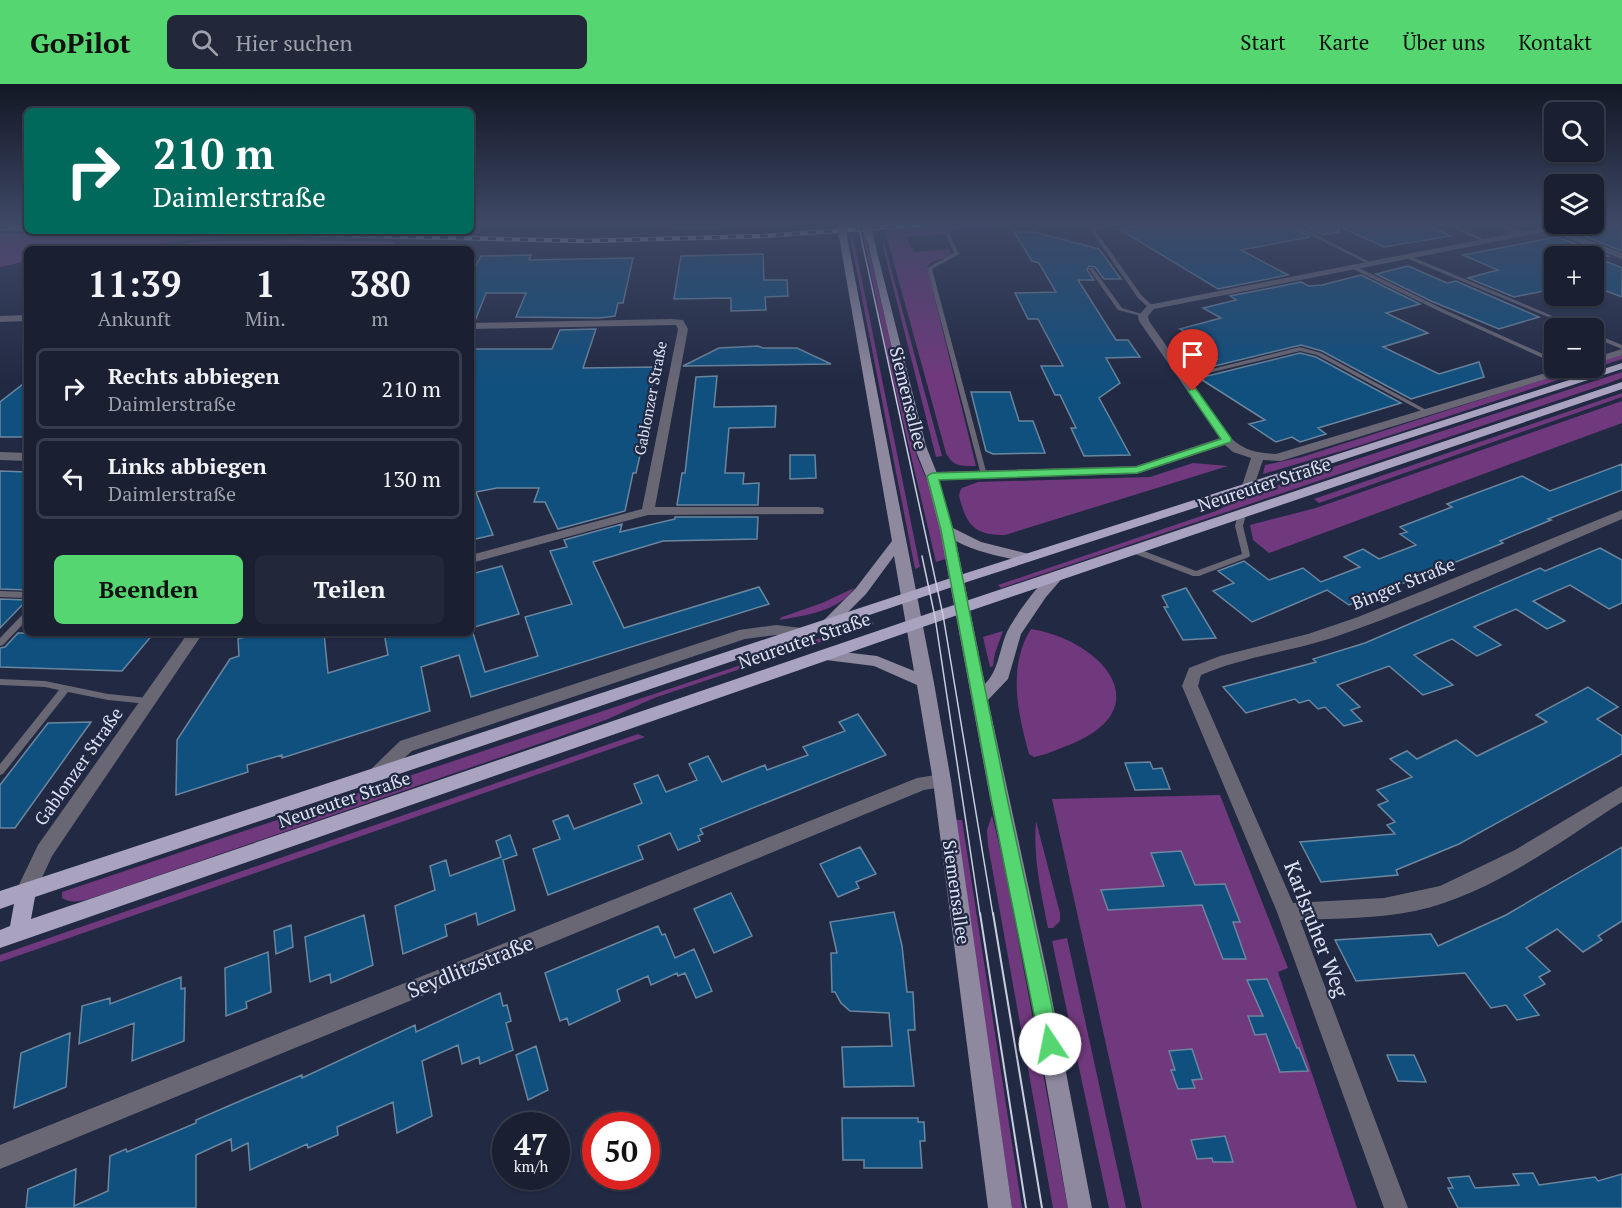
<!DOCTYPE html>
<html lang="de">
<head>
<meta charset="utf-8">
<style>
  body { margin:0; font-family:"PT Serif",serif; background:#23273a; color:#f1f3f6; height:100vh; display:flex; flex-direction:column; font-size:22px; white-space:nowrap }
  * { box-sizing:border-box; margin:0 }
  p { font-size:20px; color:#9fa2ac }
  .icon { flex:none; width:33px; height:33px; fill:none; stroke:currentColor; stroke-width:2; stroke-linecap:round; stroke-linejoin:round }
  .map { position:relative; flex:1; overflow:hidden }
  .sheet { position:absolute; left:24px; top:162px; width:450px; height:390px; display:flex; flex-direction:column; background:#1a1f32; border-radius:9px; box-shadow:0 2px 4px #0004,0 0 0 2px #383d4d }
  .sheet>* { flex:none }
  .top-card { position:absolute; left:24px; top:24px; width:450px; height:126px; border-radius:9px; box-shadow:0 2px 4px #0004,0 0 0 2px #383d4d; background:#00695c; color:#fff; overflow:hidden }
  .fabs { position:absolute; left:1544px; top:18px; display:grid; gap:12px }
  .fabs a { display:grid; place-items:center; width:60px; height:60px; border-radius:9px; background:#1a1f32; box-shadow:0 2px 4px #0004,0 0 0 2px #383d4d; font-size:30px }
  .speed { position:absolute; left:492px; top:1028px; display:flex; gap:12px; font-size:30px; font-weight:700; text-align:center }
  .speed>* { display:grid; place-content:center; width:78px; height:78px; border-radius:50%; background:#1a1f32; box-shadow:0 2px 4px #0004,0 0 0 2px #383d4d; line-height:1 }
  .speed small { font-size:15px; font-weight:400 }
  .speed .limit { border:9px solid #d22; background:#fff; color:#111 }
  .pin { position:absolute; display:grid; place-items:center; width:51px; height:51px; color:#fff; margin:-62px -26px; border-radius:50% 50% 50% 0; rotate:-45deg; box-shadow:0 0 6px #0007 }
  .pin .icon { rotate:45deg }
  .me { position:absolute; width:66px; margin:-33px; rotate:349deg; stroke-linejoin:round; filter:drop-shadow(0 0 4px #0008) }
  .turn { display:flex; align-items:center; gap:21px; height:126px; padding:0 30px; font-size:27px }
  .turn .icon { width:78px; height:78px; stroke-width:2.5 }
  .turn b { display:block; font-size:42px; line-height:51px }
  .eta { display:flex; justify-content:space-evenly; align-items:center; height:102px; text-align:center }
  .eta b { font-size:36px; font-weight:800; line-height:42px }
  .cta { display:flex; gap:12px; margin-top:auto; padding:12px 30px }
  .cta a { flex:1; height:69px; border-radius:9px; background:#55d671; color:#111; font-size:24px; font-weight:800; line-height:69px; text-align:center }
  .cta a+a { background:#23273a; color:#f1f3f6 }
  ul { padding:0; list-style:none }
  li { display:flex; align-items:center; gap:18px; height:81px; margin:0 12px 9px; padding:0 18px; border:3px solid #383d4d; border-radius:9px }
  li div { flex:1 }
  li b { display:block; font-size:22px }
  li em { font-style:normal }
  header { display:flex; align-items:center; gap:36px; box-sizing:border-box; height:84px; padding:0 30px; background:#55d671; color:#111 }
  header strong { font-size:28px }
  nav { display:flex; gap:33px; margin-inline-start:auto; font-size:21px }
  .search { width:420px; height:54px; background:#23273a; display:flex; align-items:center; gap:15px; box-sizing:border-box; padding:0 21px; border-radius:9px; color:#9fa2ac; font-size:22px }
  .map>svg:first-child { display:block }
</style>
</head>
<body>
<header>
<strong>GoPilot</strong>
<div class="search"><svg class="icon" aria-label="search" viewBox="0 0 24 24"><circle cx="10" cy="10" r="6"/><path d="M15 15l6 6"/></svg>Hier suchen</div>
<nav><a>Start</a><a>Karte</a><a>Über uns</a><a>Kontakt</a></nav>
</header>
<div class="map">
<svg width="1622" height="1124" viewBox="0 0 1622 1124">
  <rect width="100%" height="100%" fill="#222943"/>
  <!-- green -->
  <path fill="#71397d" d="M961,139H1016L957,145L949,150L906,153L914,168L949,165L952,172L932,178L927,183L976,382C962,382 953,383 946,369L885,147Z
    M853,152L920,483L915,485L850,153Z
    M863,152H866L917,373L932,408L949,474L936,478L889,278Z
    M882,159H884L892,188L942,372L936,373Z
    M1622,269V275L1358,362L1263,390L1265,381L1302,373L1579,284H1593V279Z
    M1622,288V294L1606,300L1001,504L998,501L1216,427L1251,410Z
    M1622,309V313L1319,419L1314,415Z
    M1622,317V339L1269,469L1253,456L1250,441L1316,424Z
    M1193,379L1228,382L1005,451C981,451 969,446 962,422C960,415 957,411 962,404L978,398L1150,393Z
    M854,504C840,527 803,532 779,536L782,533L822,519Z
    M872,537L874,540L654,614L608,635L556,654L104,810C90,814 75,822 62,814V808Z
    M1031,545C1101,556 1162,624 1069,661C1058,665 1046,671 1034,673L1029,670C1018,630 1007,583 1031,545Z
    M1003,547L995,569L993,582L990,583L983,553Z
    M638,650L645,653L0,878V871Z
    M1220,711L1288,884L1278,888L1357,1124H1142L1052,715Z
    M992,731L1005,785L1068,1124H1053L988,761L987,746Z
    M955,736H962L1022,1124H1012Z
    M1036,737L1060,829V837L1053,844H1048C1041,808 1033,774 1036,737Z
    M1067,854L1126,1124H1109L1052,857Z"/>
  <!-- forest -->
  <path fill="#763d82" d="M0,149L225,153L102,165H27V177L0,183Z
    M297,156L395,158L388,165H126L211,157Z"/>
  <!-- building -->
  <path fill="#10507f" stroke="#6b869f" stroke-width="1.5" d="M1157,139H1285L1310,153L1241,166L1288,191L1218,205L1119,145Z
    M1299,139H1422L1451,152L1384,163L1338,142L1339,148L1322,151Z
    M1622,140V167L1576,149L1592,146Z
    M1014,148H1034L1099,165L1121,195H1104L1095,183L1089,182L1087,186L1094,196H1078L1116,256H1128L1140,273L1106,274L1120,299L1099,314L1130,371L1084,372L1071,344H1076L1060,311H1055L1041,282H1063L1038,235H1028L1015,209L1056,208L1039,179L1032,177Z
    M1557,153L1608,172L1598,174L1622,184V213L1593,202V170L1554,172V205L1514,213L1468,194L1498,186L1463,171Z
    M763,170L764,196H787L788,212L765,213L766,226L731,227V214L674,215L681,172Z
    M531,171L529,176L633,174L623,219H618L615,232L600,234L516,233L526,209H486L475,237H471V190L481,172Z
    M1408,182L1447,199L1456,197L1539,233L1499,245L1431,217L1376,190Z
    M1361,191L1420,220L1386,229L1428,249L1383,263L1439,290L1479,278L1484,293L1411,315L1322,267L1301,261L1190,288L1185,285L1217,275L1180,254L1191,251L1180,245L1221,234L1203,224L1236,216L1230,212L1301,198L1309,202L1322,201Z
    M596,245L583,284L656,283L639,367H641L636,389H633L625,427L558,445L545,418H534L539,404H497L476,408L493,451L471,456V265H552L560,246Z
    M758,262L763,264H797L831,280L683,282L719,264Z
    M1300,269L1316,273L1401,319L1318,344L1326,350L1300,358L1292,353L1276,358L1249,340L1265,336L1199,294Z
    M717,292L714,323L776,322L775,343L729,344L725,389H744L743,400L759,399L758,421H677L682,389H685L696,293Z
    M27,297V353H0V318Z
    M971,308H1010L1019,337H1033L1045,369L993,370L986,367Z
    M790,371H815L816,394L790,395Z
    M1622,380V406L1548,435L1551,436L1500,457L1503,459L1349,521L1327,506L1252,538L1213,507L1234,499L1218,487L1244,477L1269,496L1303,484L1321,498L1360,483L1344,473L1363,465L1379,475L1416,461L1400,450L1407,448L1400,443L1452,423L1447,420L1522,392L1550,407Z
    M0,387L27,388V506L0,505Z
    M675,433H758L757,455L663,457L593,478L624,544L759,503L769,520L471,613L459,571L421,583L430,627L282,674V671L247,681L248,688L176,711L177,656L230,575L239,572L238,555L259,549H324L328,589L388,571L384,549H473L485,588L538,572L525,533L572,520L550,467L567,463L564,456L622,440L620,448L675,435Z
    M1600,464L1622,476V519L1609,525L1570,501L1533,517L1565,537L1547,545L1516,525L1474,543L1501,561L1477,572L1452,555L1414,571L1453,601L1423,611L1389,582L1337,601L1360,623L1351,626L1362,637L1344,642L1325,623L1318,625L1309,616L1299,619L1295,615L1246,629L1223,603L1316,578L1313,575L1365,559L1540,484L1545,487Z
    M502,482L519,530L471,544V490Z
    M1186,504L1216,554L1183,556L1164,523H1168L1162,512Z
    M0,515L27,516L0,544Z
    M18,549H154L122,587L0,583V564L5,563Z
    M1588,603L1618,623L1597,635L1622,652V670L1459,760L1396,786L1398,791L1321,798L1300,758L1395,750L1387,741L1395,738L1378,721L1388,717L1377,706L1412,693L1390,675L1407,667L1417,675L1456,656L1477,672L1547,638L1536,631Z
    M858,630L886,671L700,745L703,750L698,752L700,757L678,766L670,749L638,762L643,775L548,811L533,765L560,755L553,737L568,731L574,745L642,719L634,700L658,691L666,708L697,696L689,680L708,672L722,698L765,681L767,686L808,671L803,663L845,647L839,638Z
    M91,638L15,744H0V701L48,639Z
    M1150,678L1153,685L1162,684L1170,705L1135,706L1125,679Z
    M510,751L517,771L503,776L515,826L478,841L476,829L445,841L447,852L403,870L395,822L435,806L430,782L446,776L450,792L501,773L496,757Z
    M860,763L876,790L856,798L859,804L838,813L820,780Z
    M1622,763V837L1598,852L1602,856L1583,868L1557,845L1526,864L1550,887L1539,893L1545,900L1524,911L1539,931L1517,936L1506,921L1491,924L1465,889L1356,897L1335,856L1431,850L1438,862L1506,831Z
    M1181,767L1195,801L1225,800L1240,838H1233L1246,875H1223L1202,821L1108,826L1101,806L1164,802L1151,769Z
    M731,809L752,852L714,869L694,825Z
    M894,828L902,862L907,908H913L915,946H908L914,1002L844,1003L842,963L892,962L889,929L850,927L841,919L835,908H832L831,869H837L830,838Z
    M364,831L373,881L331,899L330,890L310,898L305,853Z
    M291,841L293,863L276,870L274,847Z
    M658,842L662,851L665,850L675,874L694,865L712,907L696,914L685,889L678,892L677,889L651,901L648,892L617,906L620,917L569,941L567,934L560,937L545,889Z
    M268,868L271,908L246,918L247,924L226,932L225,884Z
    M181,893V905L185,904L184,957L132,977L134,939L79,960L82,922L110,914V920Z
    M1267,895L1297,964H1299L1308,987L1280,988L1266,950L1255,951L1248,932H1263L1247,896Z
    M500,909L503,922L507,921L511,937L506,939L513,966L480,980L479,973L462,980L458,961L422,977L432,1032L397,1049L393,1018L337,1043L338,1051L308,1064L307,1060L250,1086L248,1059L232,1067L231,1055L196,1071V1124H26L28,1105L76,1085L74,1122L108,1107L110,1072L126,1065L127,1068L196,1039V1036L247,1014L302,991V994L415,941L416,948Z
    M70,949L66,1003L14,1024L21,969Z
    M536,962L548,1006L528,1016L516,971Z
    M1192,965L1202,995L1192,996L1195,1004L1178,1005L1171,986H1175L1169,967Z
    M1387,971H1414L1426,998L1398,997Z
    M842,1034H918V1038H924L925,1057H920L922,1084H864V1076H843Z
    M1225,1052L1233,1078H1213L1212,1074L1197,1075L1191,1056Z
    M1533,1089L1539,1101L1595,1093L1598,1097L1622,1090V1124H1458L1448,1104H1453L1448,1094L1469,1092L1475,1104L1519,1101L1513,1090Z"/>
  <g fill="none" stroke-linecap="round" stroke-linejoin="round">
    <!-- service -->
    <path fill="#6a6775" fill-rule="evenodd" d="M625,139H648L688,143L787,139H848L688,145Z
      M1112,139H1122L1095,146L1142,212L1153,222V224H1149L1138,214L1090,145Z
      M1287,139H1293L1374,180L1370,181Z
      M1441,139H1448L1486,156L1482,157Z
      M948,150L950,151L959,170L932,185L987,391L984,393L981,391L927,184L954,169L946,151Z
      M1406,172H1410L1581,244H1575L1406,174Z
      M1353,183H1357L1445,226L1554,275V279L1441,228L1353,185Z
      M1089,184H1093L1122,224L1145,231V233L1118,226L1089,185Z
      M1593,249L1622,261V265L1593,253Z
      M1300,263L1321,269L1430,328L1427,330L1425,329L1317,271L1300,267L1183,295L1180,293Z
      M1242,428L1246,430L1243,442L1250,471L1249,473L1199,492H1193L1130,468L1129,466L1133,464H1136L1196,487L1242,470L1235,442L1238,430Z
      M0,507L27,508V514L0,513Z
      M27,528V536L3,561L0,562V554L24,529Z
      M0,595L45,597L108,610L148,614L151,615L152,617L151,619L148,620L108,616L68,608L3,690L0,691V680L59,606L45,603L0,601Z"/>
    <!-- minor -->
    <path fill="#6a6775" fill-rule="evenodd" d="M1493,139C1505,139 1516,148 1527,147C1544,145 1558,140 1576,140L1575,142L1559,145L1622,169V175L1549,147L1154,225L1148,232L1149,237L1231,354C1244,367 1259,369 1276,370L1562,284H1576L1575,286L1281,377L1263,376L1254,402L1248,406L1242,402L1251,374L1233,368L1225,361L1137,390L932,396L926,392L932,388L1136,382L1220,354L1139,237L1138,232L1148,221L1514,149Z
      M27,231V237L0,238V232Z
      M672,235L683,236L688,245L655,423H818L823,424L824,427L823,430L648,431L471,479V471L642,425L678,245L676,241L471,245V239Z
      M1622,265V271L1593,280V274Z
      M0,368L27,369V377L0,376Z
      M1622,426V435C1526,476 1430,520 1332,554C1288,568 1243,573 1201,591L1198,602L1293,819L1384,814L1440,802L1515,766L1622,702V718C1557,760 1491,810 1415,827C1377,835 1338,834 1300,836L1408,1124H1384L1277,828L1182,602L1189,584L1220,572L1308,550L1358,533Z
      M776,541L802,544L809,549L802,554L776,551L745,555L412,667L382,694L376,696L370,694L367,689L400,657L739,546Z
      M188,549H203L52,772L33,813L26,816L19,813L16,807L38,761Z
      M942,690L948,692L951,697L948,702L924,706L0,1085V1061L917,694Z"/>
    <!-- secondary -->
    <path fill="#8e899f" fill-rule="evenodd" d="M0,139H11L0,144Z
      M866,150L873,152L926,362L938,392L953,444L981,458L1033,471L1035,474L1028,478C1003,473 978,469 956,457L985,600C999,586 999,566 1007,548C1013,535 1044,490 1058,487L1065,491L1046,513L1021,550L1008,595L988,616L1047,889L1092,1124H1068L1027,889L990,714L940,446L926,392L914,362Z
      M843,151L847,153L934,599L951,697L1012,1124H988L933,697L917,601L874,582L826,576L821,575L818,571L821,567L826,566L877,572L914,587L894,472L866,510L832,544H822L820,540L856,504L892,457L839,153Z"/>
    <!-- primary -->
    <path fill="#a9a3bf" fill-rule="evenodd" d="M1622,279V285L970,497L35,813L31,835L930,529L1622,298V305L940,537L0,864V846L10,842L14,820L0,825V807L960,491Z"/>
    <!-- tram-far1 -->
    <path stroke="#c8cee0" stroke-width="1.5" d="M858,139L943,531L993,831
      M922,472L935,533L980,831"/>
    <!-- tram -->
    <path stroke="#c8cee0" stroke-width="2" d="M980,829L1026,1124
      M993,829L1042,1124"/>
    <!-- rail casing -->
    <g stroke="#c8cee0" stroke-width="4.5">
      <path id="rail" d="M0,144H27
        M168,147L585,157L764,152L943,139"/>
    </g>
    <!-- rail -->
    <use href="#rail" stroke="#222943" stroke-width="3" stroke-dasharray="8" stroke-linecap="butt"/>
    <!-- secondary-bridge -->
    <path stroke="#8e899f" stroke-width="9" d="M842,139L843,153
      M866,139L869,152"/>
  </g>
  <!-- sky -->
  <linearGradient id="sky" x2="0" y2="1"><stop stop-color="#131725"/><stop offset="0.47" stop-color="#3e4966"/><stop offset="1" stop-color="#3e4966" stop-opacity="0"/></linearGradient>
  <rect width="1622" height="297" fill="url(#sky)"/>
  <!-- route -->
  <path fill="#55d671" stroke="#378b49" stroke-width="1.5" d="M1193,304L1196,305L1231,354V358L1137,389L939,396L953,446L1007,714L1060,960L1057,967L1050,970L1043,967L1040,960L991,714L941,446L927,392L932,389L1136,383L1221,355L1188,307Z"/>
  <g text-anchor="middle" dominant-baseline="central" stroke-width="4.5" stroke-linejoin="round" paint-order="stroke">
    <!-- far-street labels -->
    <g font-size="15" fill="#dde3f4" stroke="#222943">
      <text transform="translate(650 314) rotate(-79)">Gablonzer Straße</text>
    </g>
    <!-- street labels -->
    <g font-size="18" fill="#dde3f4" stroke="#222943">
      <text transform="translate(909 314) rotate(76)">Siemensallee</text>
      <text transform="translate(1264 400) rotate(-18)">Neureuter Straße</text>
      <text transform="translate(1403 499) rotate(-22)">Binger Straße</text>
      <text transform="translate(804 556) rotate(-19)">Neureuter Straße</text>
      <text transform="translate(78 682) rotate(-55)">Gablonzer Straße</text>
      <text transform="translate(344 715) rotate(-19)">Neureuter Straße</text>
      <text transform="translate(957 808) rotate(82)">Siemensallee</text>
    </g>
    <!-- near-street labels -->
    <g font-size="21" fill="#dde3f4" stroke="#222943">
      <text transform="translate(1317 845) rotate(69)">Karlsruher Weg</text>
      <text transform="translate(470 882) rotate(-22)">Seydlitzstraße</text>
    </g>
  </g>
</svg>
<div class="fabs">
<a><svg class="icon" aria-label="search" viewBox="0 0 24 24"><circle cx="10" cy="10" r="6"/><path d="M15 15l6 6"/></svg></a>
<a><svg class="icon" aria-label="layers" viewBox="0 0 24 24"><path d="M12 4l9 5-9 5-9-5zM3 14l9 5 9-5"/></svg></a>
<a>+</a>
<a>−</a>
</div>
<div class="speed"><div>47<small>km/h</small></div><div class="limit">50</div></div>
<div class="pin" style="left:1193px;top:307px;background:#d93025"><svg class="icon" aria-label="arrive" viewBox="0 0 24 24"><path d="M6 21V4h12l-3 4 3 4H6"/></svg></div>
<svg class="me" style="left:1050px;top:960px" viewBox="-20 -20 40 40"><circle r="19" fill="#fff"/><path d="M0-13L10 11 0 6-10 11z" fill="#55d671"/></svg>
<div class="top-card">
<div class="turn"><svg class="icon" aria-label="right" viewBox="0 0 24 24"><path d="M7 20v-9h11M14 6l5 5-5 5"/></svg><div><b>210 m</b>Daimlerstraße</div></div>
</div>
<section class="sheet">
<div class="eta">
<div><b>11:39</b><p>Ankunft</p></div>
<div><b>1</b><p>Min.</p></div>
<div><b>380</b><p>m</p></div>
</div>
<ul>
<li><svg class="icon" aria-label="right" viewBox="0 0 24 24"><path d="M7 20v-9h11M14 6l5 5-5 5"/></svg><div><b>Rechts abbiegen</b><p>Daimlerstraße</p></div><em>210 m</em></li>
<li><svg class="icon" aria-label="left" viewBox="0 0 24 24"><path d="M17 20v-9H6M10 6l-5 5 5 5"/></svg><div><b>Links abbiegen</b><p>Daimlerstraße</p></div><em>130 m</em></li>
</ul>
<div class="cta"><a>Beenden</a><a>Teilen</a></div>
</section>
</div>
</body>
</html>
